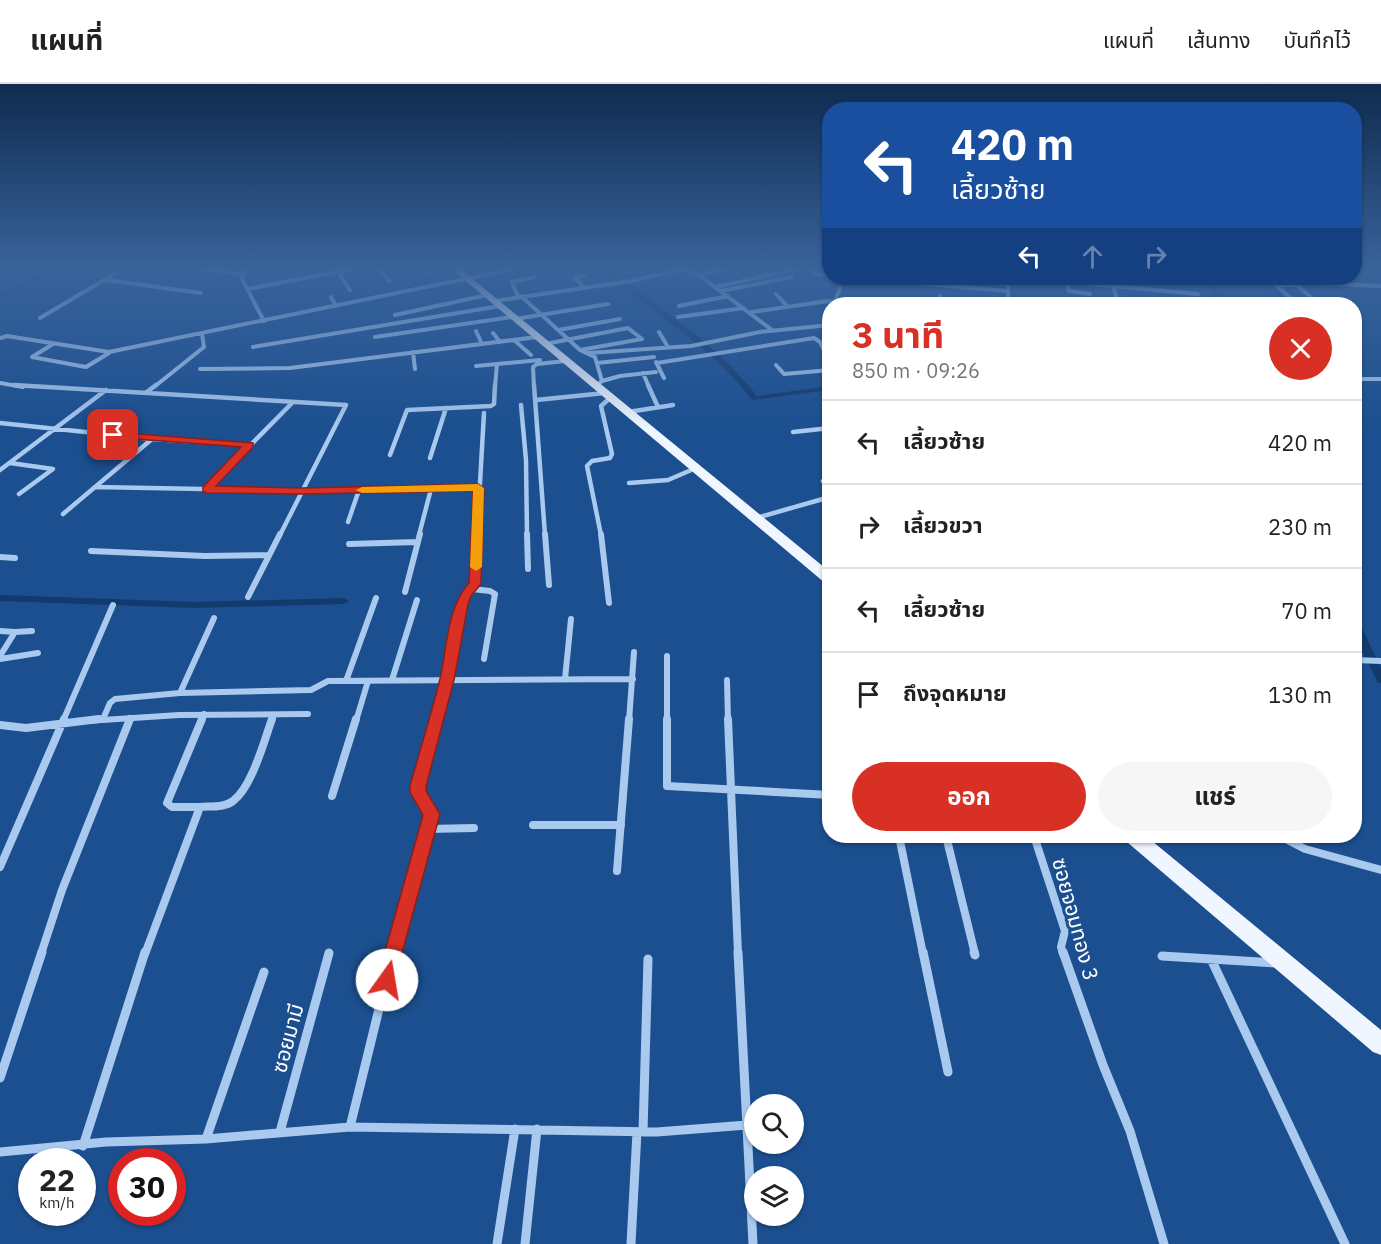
<!DOCTYPE html>
<html lang="th">
<head>
<meta charset="utf-8">
<style>
  body { margin:0; font-family:"IBM Plex Sans","Noto Sans Thai",sans-serif; background:#f6f6f6; color:#222; height:100vh; display:flex; flex-direction:column; font-size:22px; white-space:nowrap }
  * { box-sizing:border-box; margin:0 }
  p { font-size:20px; color:#767676 }
  .icon { flex:none; width:33px; height:33px; fill:none; stroke:currentColor; stroke-width:2; stroke-linecap:round; stroke-linejoin:round }
  .map { position:relative; flex:1; overflow:hidden }
  .drawer { position:absolute; left:822px; top:213px; width:540px; height:546px; display:flex; flex-direction:column; background:#fff; border-radius:24px; box-shadow:0 2px 4px #0004 }
  .drawer>* { flex:none }
  .banner { position:absolute; left:822px; top:18px; width:540px; height:183px; border-radius:24px; box-shadow:0 2px 4px #0004; background:#1a4fa0; color:#fff; overflow:hidden }
  .buttons { position:absolute; left:744px; top:1010px; display:grid; gap:12px }
  .buttons a { display:grid; place-items:center; width:60px; height:60px; border-radius:50%; background:#fff; box-shadow:0 2px 4px #0004; font-size:30px }
  .speed { position:absolute; left:18px; top:1064px; display:flex; gap:12px; font-size:30px; font-weight:700; text-align:center }
  .speed>* { display:grid; place-content:center; width:78px; height:78px; border-radius:50%; background:#fff; box-shadow:0 2px 4px #0004; line-height:1 }
  .speed small { font-size:15px; font-weight:400 }
  .speed .limit { border:9px solid #d22; background:#fff; color:#111 }
  .pin { position:absolute; display:grid; place-items:center; width:51px; height:51px; color:#fff; margin:-26px; border-radius:12px; box-shadow:0 3px 9px #0006 }
  .me { position:absolute; width:66px; margin:-33px; rotate:13deg; stroke-linejoin:round; filter:drop-shadow(0 0 4px #0008) }
  .turn { display:flex; align-items:center; gap:21px; height:126px; padding:0 30px; font-size:27px }
  .turn .icon { width:78px; height:78px; stroke-width:2.5 }
  .turn b { display:block; font-size:42px; line-height:51px }
  .lanes { display:flex; align-items:center; height:57px; padding:0 30px; background:#0003; justify-content:center; gap:30px; direction:ltr }
  .lanes .off { opacity:.35 }
  .round { display:grid; place-items:center; flex:none; width:63px; height:63px; border-radius:32px; background:#f6f6f6 }
  .head { display:flex; align-items:center; justify-content:space-between; height:102px; padding:0 30px }
  h1 { font-size:36px; font-weight:700; line-height:45px; color:#d93025 }
  .cta { display:flex; gap:12px; margin-top:auto; padding:12px 30px }
  .cta a { flex:1; height:69px; border-radius:36px; background:#d93025; color:#fff; font-size:24px; font-weight:700; line-height:69px; text-align:center }
  .cta a+a { background:#f6f6f6; color:#222 }
  ul { padding:0; list-style:none }
  li { display:flex; align-items:center; gap:18px; height:84px; padding:0 30px; border-top:2px solid #e0e0e0 }
  li div { flex:1 }
  li b { display:block; font-size:22px }
  li em { font-style:normal }
  header { display:flex; align-items:center; gap:36px; box-sizing:border-box; height:84px; padding:0 30px; background:#fff; border-bottom:2px solid #e0e0e0 }
  header strong { font-size:28px }
  nav { display:flex; gap:33px; margin-inline-start:auto; font-size:21px }
  .map>svg:first-child { display:block }
</style>
</head>
<body>
<header>
<strong>แผนที่</strong>
<nav><a>แผนที่</a><a>เส้นทาง</a><a>บันทึกไว้</a></nav>
</header>
<div class="map">
<svg width="1381" height="1160" viewBox="0 0 1381 1160">
  <rect width="100%" height="100%" fill="#1b4f8f"/>
  <g fill="none" stroke-linecap="round" stroke-linejoin="round">
    <!-- canal -->
    <path fill="#123a6d" fill-rule="evenodd" d="M56,183H64L0,214V210Z
      M599,183H606C658,223 717,260 757,312L830,302V306L752,316C711,261 650,228 599,183Z
      M1205,194H1211L1222,220H1216Z
      M0,511L195,518L344,514L349,517L344,520L195,524L0,517Z
      M1354,535L1359,538L1381,584V599L1377,598L1376,595L1354,550Z"/>
    <!-- minor-far4 -->
    <path stroke="#a9c9ee" stroke-width="4" d="M185,183L242,190
      M246,183L242,195L264,237
      M378,183L389,197
      M422,183L426,188
      M810,183L815,190L830,191
      M818,183L830,184
      M360,185L373,183
      M344,188L340,191L350,206
      M699,191L735,183
      M855,194L1008,207
      M934,194L1007,200
      M1008,194V220
      M1027,194L1198,210
      M1065,194L1069,207L1090,210
      M1288,194L1319,220
      M107,196L201,209
      M1292,198L1381,202
      M1294,201H1276L1297,220
      M1113,202L1117,215
      M583,203L575,193L585,191
      M715,203L807,183
      M247,205L362,183
      M721,207L792,193
      M776,210L787,222
      M521,212L580,266L595,273L602,297L596,302
      M331,213L336,222
      M518,213L512,198L534,193
      M494,217L631,197L683,185L699,191L772,246
      M835,217L840,204
      M868,219L883,220
      M938,220L940,212
      M679,222L728,212
      M751,228L828,217L868,220
      M395,231L487,211
      M678,233L744,224
      M40,234L126,183
      M515,235L608,220
      M558,246L620,235
      M476,247L482,260
      M659,248L668,263
      M493,249L500,258
      M375,253L512,233
      M0,254L7,252L109,268L523,183
      M514,256L531,271
      M53,260L32,273L86,283L109,269
      M545,260L628,244L642,255L580,266
      M253,263L500,222
      M413,268L415,285
      M588,269L691,262L760,248L830,241
      M656,278L664,294
      M597,279L654,273
      M657,279L814,254L820,258L830,279
      M776,281L784,290L830,286
      M476,282L497,280
      M200,285L290,284L537,253
      M643,289L649,303
      M1354,295H1381
      M602,297L620,292L656,288
      M0,299L23,303
      M154,303L204,263L202,250
      M495,303L497,280L540,276
      M534,303L533,283L537,280L566,277"/>
    <!-- minor-far3 -->
    <path stroke="#a9c9ee" stroke-width="4.5" d="M14,301L346,321L280,451
      M534,301L545,451
      M648,301L658,323
      M147,308L156,301
      M536,316L605,309
      M521,321L526,376L527,451
      M628,328L673,321
      M0,339L152,355L249,361
      M793,348L830,344
      M390,371L407,326L491,322L494,320L495,301
      M430,374L446,324
      M10,379L53,385L19,410
      M0,386L106,306
      M823,397L830,405
      M629,399L668,396L696,384
      M95,403L302,407L478,404
      M207,405L293,318
      M63,430L152,355
      M756,434L830,413
      M348,438L359,406
      M419,451L431,405
      M477,451L484,329
      M601,451L587,382L592,377L610,374L612,370L601,322L610,314"/>
    <!-- minor-far2 -->
    <path stroke="#a9c9ee" stroke-width="6" d="M527,450L528,485
      M545,450L549,501
      M601,450L609,519
      M349,460L417,458
      M91,467L205,472L269,471
      M0,473L15,474
      M472,505L490,507L495,510L484,575
      M405,508L420,450
      M248,513L280,450
      M0,547L15,548L0,572
      M15,548L32,547
      M667,572V637
      M0,575L38,569
      M1354,576L1381,577
      M565,595L571,535
      M392,596L417,516
      M727,596L728,637
      M346,597L376,514
      M180,609L214,534
      M103,635L110,619L115,615L180,609L311,606L328,597L633,595
      M63,637L113,521
      M87,637L179,631L308,630
      M201,637L204,630
      M272,637L274,631
      M356,637L368,597
      M436,637L447,595L462,520L475,500L477,450
      M629,637L634,568"/>
    <!-- minor-far1 -->
    <path stroke="#a9c9ee" stroke-width="8" d="M667,635V702L830,711
      M728,635L738,870
      M0,641L26,644L99,635
      M332,712L356,635
      M200,723C210,722 224,724 233,717C252,703 264,657 272,635
      M533,741H621
      M428,745L474,744
      M899,752L923,870
      M946,752L975,870
      M1034,752L1065,847L1061,863L1063,870
      M1280,752L1305,765L1381,786
      M0,783L64,635
      M617,787L629,635
      M41,870L62,806L130,635
      M145,870L200,723H172L167,719L202,635
      M393,870L432,730L418,708V702L436,635"/>
    <!-- minor -->
    <path stroke="#a9c9ee" stroke-width="9" d="M738,868L753,1160
      M923,868L948,988
      M974,868L975,871
      M1063,868L1103,981L1130,1047L1164,1160
      M1162,872L1275,879
      M1211,875L1345,1160
      M0,994L42,868
      M350,1043L393,868
      M280,1048L329,869
      M643,1048L648,875
      M206,1055L264,888
      M83,1062L145,868
      M0,1068L106,1058L206,1055L350,1043L657,1048L747,1041
      M497,1160L515,1045
      M525,1160L537,1045
      M631,1160L637,1048"/>
    <!-- primary -->
    <path fill="#f0f6ff" fill-rule="evenodd" d="M449,183H458L830,488V500L825,499Z
      M1124,752H1146L1381,946V971L1373,968L1127,758Z"/>
  </g>
  <!-- sky -->
  <linearGradient id="sky" x2="0" y2="1"><stop stop-color="#0f2b4f"/><stop offset="0.53" stop-color="#39639b"/><stop offset="1" stop-color="#39639b" stop-opacity="0"/></linearGradient>
  <rect width="1381" height="346" fill="url(#sky)"/>
  <!-- route -->
  <path fill="#d93025" stroke="#8d1f18" stroke-width="1.5" d="M113,348L253,359V363L216,402L302,404L478,400L484,404L481,500L471,512L468,520L454,596L426,702V707L440,730L393,902L387,905L380,902L377,896L423,731L410,708V702C420,666 431,631 440,595C447,564 447,523 469,499L473,407L302,410L207,409L203,408V403L241,363L109,353V349Z"/>
  <!-- slow -->
  <path fill="#f59e0b" d="M478,400L484,404L482,483L476,487L470,483L473,407L362,409L356,406L362,403Z"/>
  <g text-anchor="middle" dominant-baseline="central" stroke-width="6" stroke-linejoin="round" paint-order="stroke">
    <!-- near-street labels -->
    <g font-size="21" fill="#fff" stroke="#1b4f8f">
      <text transform="translate(1076 835) rotate(75)">ซอยจอมทอง 3</text>
      <text transform="translate(287 954) rotate(-75)">ซอยมามี</text>
    </g>
  </g>
</svg>
<div class="buttons">
<a><svg class="icon" aria-label="search" viewBox="0 0 24 24"><circle cx="10" cy="10" r="6"/><path d="M15 15l6 6"/></svg></a>
<a><svg class="icon" aria-label="layers" viewBox="0 0 24 24"><path d="M12 4l9 5-9 5-9-5zM3 14l9 5 9-5"/></svg></a>
</div>
<div class="speed"><div>22<small>km/h</small></div><div class="limit">30</div></div>
<div class="pin" style="left:113px;top:351px;background:#d93025"><svg class="icon" aria-label="arrive" viewBox="0 0 24 24"><path d="M6 21V4h12l-3 4 3 4H6"/></svg></div>
<svg class="me" style="left:387px;top:896px" viewBox="-20 -20 40 40"><circle r="19" fill="#fff"/><path d="M0-13L10 11 0 6-10 11z" fill="#d93025"/></svg>
<div class="banner">
<div class="turn"><svg class="icon" aria-label="left" viewBox="0 0 24 24"><path d="M17 20v-9H6M10 6l-5 5 5 5"/></svg><div><b>420 m</b>เลี้ยวซ้าย</div></div>
<div class="lanes"><svg class="icon" aria-label="left" viewBox="0 0 24 24"><path d="M17 20v-9H6M10 6l-5 5 5 5"/></svg><svg class="icon off" aria-label="ahead" viewBox="0 0 24 24"><path d="M12 20V5M6 11l6-6 6 6"/></svg><svg class="icon off" aria-label="right" viewBox="0 0 24 24"><path d="M7 20v-9h11M14 6l5 5-5 5"/></svg></div>
</div>
<section class="drawer">
<div class="head"><div><h1>3 นาที</h1><p>850 m · 09:26</p></div><a class="round" style="background:#d93025;color:#fff"><svg class="icon" aria-label="close" viewBox="0 0 24 24"><path d="M6 6l12 12M18 6L6 18"/></svg></a></div>
<ul>
<li><svg class="icon" aria-label="left" viewBox="0 0 24 24"><path d="M17 20v-9H6M10 6l-5 5 5 5"/></svg><div><b>เลี้ยวซ้าย</b></div><em>420 m</em></li>
<li><svg class="icon" aria-label="right" viewBox="0 0 24 24"><path d="M7 20v-9h11M14 6l5 5-5 5"/></svg><div><b>เลี้ยวขวา</b></div><em>230 m</em></li>
<li><svg class="icon" aria-label="left" viewBox="0 0 24 24"><path d="M17 20v-9H6M10 6l-5 5 5 5"/></svg><div><b>เลี้ยวซ้าย</b></div><em>70 m</em></li>
<li><svg class="icon" aria-label="arrive" viewBox="0 0 24 24"><path d="M6 21V4h12l-3 4 3 4H6"/></svg><div><b>ถึงจุดหมาย</b></div><em>130 m</em></li>
</ul>
<div class="cta"><a>ออก</a><a>แชร์</a></div>
</section>
</div>
</body>
</html>
